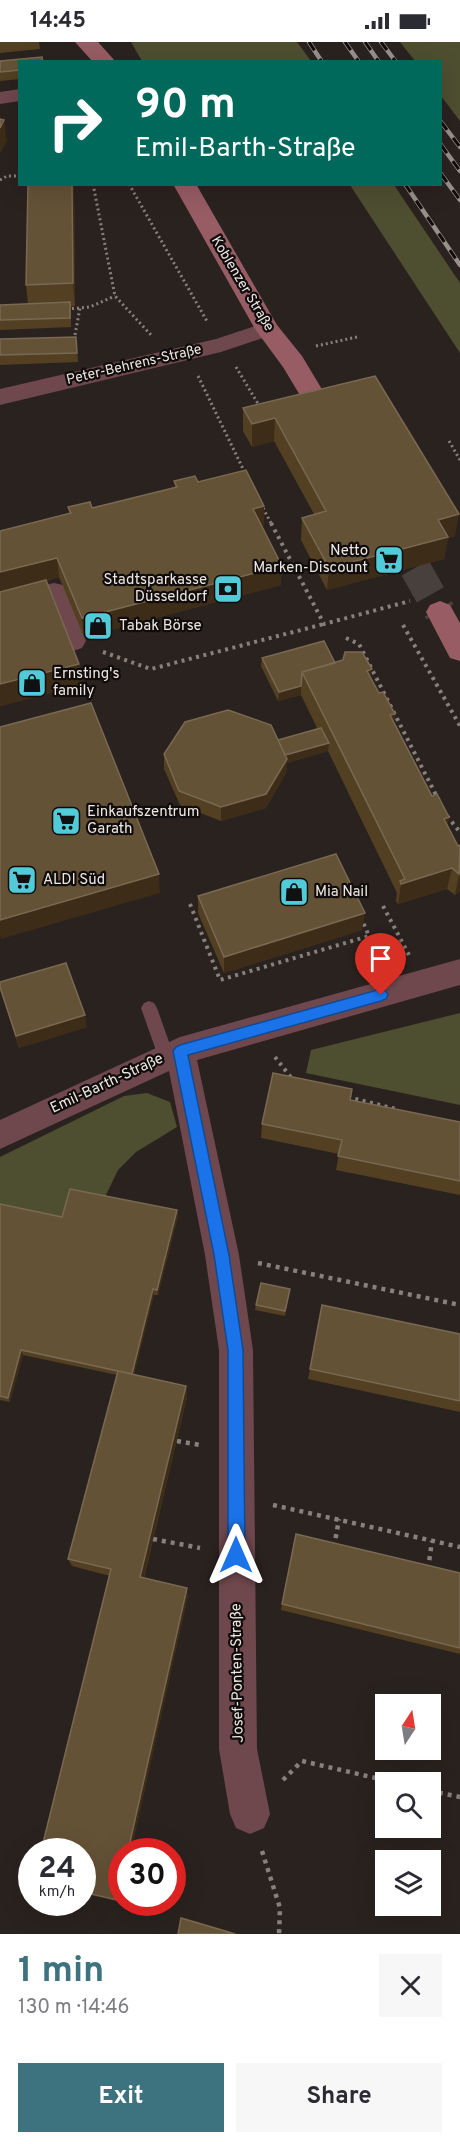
<!DOCTYPE html>
<html lang="en">
<head>
<meta charset="utf-8">
<style>
  body { margin:0; font-family:Overpass,sans-serif; background:#f7f7f7; color:#2b2b33; height:100vh; display:flex; flex-direction:column; font-size:22px; white-space:nowrap }
  * { box-sizing:border-box; margin:0 }
  p { font-size:20px; color:#7c7c81 }
  .icon { flex:none; width:33px; height:33px; fill:none; stroke:currentColor; stroke-width:2; stroke-linecap:round; stroke-linejoin:round }
  .map { position:relative; height:1892px; overflow:hidden }
  .drawer { display:flex; flex-direction:column; background:#fff; flex:1 }
  .drawer>* { flex:none }
  .hud { position:absolute; left:18px; top:18px; width:424px; height:126px; border-radius:0px; box-shadow:0 6px 24px #0002; background:#00695c; color:#fff; overflow:hidden }
  .needle { width:39px; rotate:12deg }
  .controls { position:absolute; left:375px; top:1652px; display:grid; gap:12px }
  .controls a { display:grid; place-items:center; width:66px; height:66px; border-radius:0px; background:#fff; box-shadow:0 6px 24px #0002; font-size:30px }
  .speed { position:absolute; left:18px; top:1796px; display:flex; gap:12px; font-size:30px; font-weight:700; text-align:center }
  .speed>* { display:grid; place-content:center; width:78px; height:78px; border-radius:50%; background:#fff; box-shadow:0 6px 24px #0002; line-height:1 }
  .speed small { font-size:15px; font-weight:400 }
  .speed .limit { border:9px solid #d22; background:#fff; color:#111 }
  .pin { position:absolute; display:grid; place-items:center; width:51px; height:51px; color:#fff; margin:-62px -26px; border-radius:50% 50% 50% 0; rotate:-45deg; box-shadow:0 0 6px #0007 }
  .pin .icon { rotate:45deg }
  .me { position:absolute; width:66px; margin:-33px; rotate:0deg; stroke-linejoin:round; filter:drop-shadow(0 0 4px #0008) }
  .turn { display:flex; align-items:center; gap:21px; height:126px; padding:0 18px; font-size:27px }
  .turn .icon { width:78px; height:78px; stroke-width:2.5 }
  .turn b { display:block; font-size:42px; line-height:51px }
  .round { display:grid; place-items:center; flex:none; width:63px; height:63px; border-radius:0px; background:#f7f7f7 }
  .head { display:flex; align-items:center; justify-content:space-between; height:102px; padding:0 18px }
  h1 { font-size:36px; font-weight:700; line-height:45px; color:#3d737e }
  .action { display:flex; gap:12px; margin-top:auto; padding:12px 18px }
  .action a { flex:1; height:69px; border-radius:0px; background:#3d737e; color:#fff; font-size:24px; font-weight:700; line-height:69px; text-align:center }
  .action a+a { background:#f7f7f7; color:#2b2b33 }
  .status { display:flex; justify-content:space-between; align-items:center; height:42px; padding:0 30px; background:#fff; direction:ltr }
  .status svg { height:16px; fill:currentColor }
  .map>svg:first-child { display:block }
</style>
</head>
<body>
<div class="status"><b>14:45</b><svg viewBox="0 0 49 12"><path d="M0 12V9h3v3zM5 12V6h3v6zM10 12V3h3v9zM15 12V0h3v12zM26 1h20v11H26zM47 4h2v5h-2z"/></svg></div>
<div class="map">
<svg width="460" height="1892" viewBox="0 0 460 1892">
  <rect width="100%" height="100%" fill="#2a221f"/>
  <!-- green -->
  <path fill="#4e4f31" d="M131,0H297L311,19H142Z
    M400,0H460V79L441,54V20L415,19Z
    M350,143H394L460,241V311Z
    M460,971V1063L306,1031L311,1008Z
    M147,1051L170,1060L177,1085L136,1110L118,1128L103,1159L64,1181L0,1168V1115L124,1054Z"/>
  <g fill="none" stroke-linecap="round" stroke-linejoin="round">
    <!-- secondary-tunnel -->
    <path stroke="#47403d" stroke-width="31" stroke-dasharray="31 16" stroke-linecap="butt" d="M392,485L440,570"/>
    <!-- path-far2 -->
    <path stroke="#87807d" stroke-width="3" stroke-dasharray="2 3" stroke-linecap="butt" d="M0,138L7,134H20
      M93,142L115,254L151,293
      M129,142L208,281
      M67,267L90,265L115,254
      M75,293L80,266
      M316,304L357,295
      M236,325L260,365
      M198,334L246,433
      M449,399L460,418
      M263,466L272,483"/>
    <!-- path-far1 -->
    <path stroke="#87807d" stroke-width="4" stroke-dasharray="3 4.5" stroke-linecap="butt" d="M271,481L324,582L410,559
      M403,583L460,684
      M346,596L359,602L438,757
      M103,610L151,627L324,582
      M447,774L460,790
      M190,862L220,938L369,894L362,878
      M383,864L409,913
      M275,1015L293,1038
      M348,1055L396,1067"/>
    <!-- path -->
    <path stroke="#87807d" stroke-width="4.5" stroke-dasharray="4 5" stroke-linecap="butt" d="M258,1221L460,1263
      M177,1399L200,1403
      M273,1463L460,1505
      M153,1497L200,1506
      M334,1505L339,1477
      M428,1527L432,1499
      M283,1738L302,1719L393,1740
      M430,1749L460,1755
      M262,1809L280,1866L279,1892"/>
    <!-- lane -->
    <path fill="#6e484d" fill-rule="evenodd" d="M149,959L154,961L157,966L174,1014L171,1019L166,1021L161,1019L158,1014L141,966L144,961Z"/>
    <!-- street -->
    <path fill="#6e484d" fill-rule="evenodd" d="M20,47V59L0,62V50Z
      M267,280L275,282L278,287L275,292L221,310L0,363V347L216,297Z
      M54,541L63,543L67,550L86,599L82,606L73,609L64,606L46,562L0,574V554Z
      M460,917V943L197,1018L239,1213L253,1308L257,1707L270,1772L264,1786L250,1792L236,1786L230,1772L219,1707V1308L205,1213L169,1029L0,1107V1078L180,995Z"/>
    <!-- secondary -->
    <path fill="#975c64" fill-rule="evenodd" d="M75,0H98L116,20H93Z
      M173,142H196L277,283L302,314L335,369L331,375L322,378L313,375L283,325L255,287Z
      M440,559L450,563L460,581V619L450,616L426,570L430,563Z"/>
    <!-- rail casing -->
    <g stroke="#97908d" stroke-width="4.5">
      <path id="rail" d="M309,0L322,20
        M345,0L359,20
        M365,0L379,20
        M381,0L396,20
        M441,80L460,105
        M441,103L460,129
        M441,132L460,158
        M405,142L460,223"/>
    </g>
    <!-- rail -->
    <use href="#rail" stroke="#100c0b" stroke-width="3" stroke-dasharray="10" stroke-linecap="butt"/>
  </g>
  <!-- wall -->
  <path fill="#534022" d="M0,0H39L40,7L0,11Z
    M0,19L20,20V37L0,39Z
    M74,142L75,264L71,265V285L0,288V263L28,262L26,243Z
    M76,295L78,320L0,323V297Z
    M375,334L455,494L448,496L444,517L327,548L301,498L302,476L314,472L274,399L252,405L243,389V366Z
    M174,439L198,440L264,484H262L281,543L84,595L59,535L46,539L79,622L82,643L0,664L69,472L68,465L92,466L175,446Z
    M262,616L335,621L371,636L379,651L395,672L394,680L432,754L449,775L447,783L458,804L460,803V849L455,853L447,847L398,862L396,859L397,851L328,709L287,721L286,731L266,766L221,779L180,763L164,727V712L278,698L318,688L301,653L278,659L261,624Z
    M198,854L362,888L224,931L198,871Z
    M0,947L87,985L19,1006Z
    M352,1047L350,1058L460,1080V1153L336,1128L339,1112L261,1096L262,1082Z
    M0,1162L62,1175L177,1168L178,1174L158,1253H154L134,1332L186,1344L187,1355L144,1536L188,1553L120,1858H117L110,1534L72,1524L68,1517L117,1333L23,1313L10,1360L0,1358Z
    M290,1247L285,1274L255,1268L256,1263Z
    M460,1292V1370L308,1337L310,1327Z
    M296,1492L460,1531V1612L281,1568Z"/>
  <!-- shaded-wall -->
  <path fill="#3c2c18" d="M4,78L7,99L0,112V86Z
    M72,142H74L75,264L73,241Z
    M275,376L274,399L252,405V382Z
    M264,464V484L252,487L253,467Z
    M459,472L455,494L448,496L444,517L327,548L329,526L438,478Z
    M57,516L59,535L0,551V530Z
    M282,524L281,543L84,595L82,576Z
    M79,622L82,643L0,664V642Z
    M372,627L369,650L367,629Z
    M301,644V653L278,659L279,650Z
    M395,672L392,694L390,673Z
    M329,701L328,709L287,721L286,731L266,766L221,779V765L282,714Z
    M449,775L445,797L444,777Z
    M452,826L447,847L398,862L401,842Z
    M159,832L160,851L1,897L0,892V878Z
    M459,832H460V849L455,853Z
    M365,871L362,888L224,931V915Z
    M85,973L87,985L19,1006L16,994Z
    M177,1168L178,1174L158,1253L157,1248Z
    M153,1247L154,1253L133,1336L132,1332Z
    M21,1308L23,1313L10,1360L8,1356Z
    M186,1344L187,1355L142,1542L140,1535Z
    M187,1546L188,1553L131,1809H128Z
    M122,1837V1850L120,1858H117Z
    M182,1875L240,1892H235L181,1876Z"/>
  <!-- building -->
  <path fill="#645237" stroke="#796952" stroke-width="1.5" d="M42,15L43,20H20V28L0,30V19Z
    M0,77L4,78L0,86Z
    M28,142H72L73,241L26,243Z
    M70,260V276L0,278V263Z
    M76,295L77,311L0,313V297Z
    M375,334L459,472L438,478L448,495L329,526L302,476L326,469L275,376L252,382L243,366Z
    M246,428L264,464L253,467L282,524L82,576L57,516L0,530V489L71,471L68,465L90,460L92,466L177,445L174,439L195,434L198,440Z
    M46,538L79,622L0,642V550Z
    M324,599L335,621L302,630L301,644L279,650L262,616Z
    M345,610H362L372,627L367,629L379,651L383,650L395,672L390,673L432,754L437,752L449,775L444,777L458,804L460,803L459,832L452,826L401,842L400,839L405,837L302,630L343,618Z
    M91,661L159,832L0,878V685Z
    M228,668L271,683L287,717L266,752L221,765L179,749L164,712L185,680Z
    M321,686L329,701L285,713L278,698Z
    M336,812L365,871L224,915L198,854Z
    M66,921L85,973L16,994L0,945V940Z
    M273,1031L352,1047L350,1058L460,1080V1139L338,1114L342,1098L262,1082Z
    M70,1147L177,1168L157,1248L153,1247L132,1332L21,1308L8,1356L0,1354V1162L62,1175Z
    M261,1241L290,1247L285,1269L256,1263Z
    M322,1263L460,1292V1359L310,1327Z
    M118,1329L186,1344L140,1535L187,1546L128,1809H122V1837L117,1858L82,1850V1809H41L111,1527L68,1517Z
    M296,1492L460,1531V1606L282,1562Z
    M181,1876L235,1892H178Z"/>
  <!-- route -->
  <path fill="#1a73e8" stroke="#114b97" stroke-width="1.5" d="M381,947L386,949L388,953L386,957L381,959L188,1013L229,1213L243,1308L245,1513L242,1519L236,1521L230,1519L228,1513V1308L214,1213L173,1009L176,1005L180,1003Z"/>
  <!-- icons -->
  <defs>
    <g id="supermarket-square" transform="scale(1.5)"><rect x="-9" y="-9" width="18" height="18" rx="4" fill="#52cbd9" stroke="#100c0b"/><path d="M-6-5.5h2.5l.6 2H6L4.5 2H-2.5L-4.4-4H-6ZM-1.5 3.2a1.3 1.3 0 1 0 .1 0ZM3 3.2a1.3 1.3 0 1 0 .1 0Z" fill="#111"/></g>
    <g id="bank-square" transform="scale(1.5)"><rect x="-9" y="-9" width="18" height="18" rx="4" fill="#52cbd9" stroke="#100c0b"/><path d="M-6-4H6V4H-6ZM0-2.3a2.3 2.3 0 1 0 0 4.6a2.3 2.3 0 1 0 0-4.6Z" fill="#111"/></g>
    <g id="shop-square" transform="scale(1.5)"><rect x="-9" y="-9" width="18" height="18" rx="4" fill="#52cbd9" stroke="#100c0b"/><path d="M-5-2.5h2.3a2.7 3.5 0 0 1 5.4 0H5L5.5 6h-11ZM-1.5-2.5h3a1.5 2.3 0 0 0-3 0Z" fill="#111"/></g>
  </defs>
  <g fill-rule="evenodd">
    <use href="#supermarket-square" x="389" y="518"/>
    <use href="#bank-square" x="228" y="547"/>
    <use href="#shop-square" x="98" y="584"/>
    <use href="#shop-square" x="32" y="641"/>
    <use href="#supermarket-square" x="66" y="779"/>
    <use href="#supermarket-square" x="22" y="838"/>
    <use href="#shop-square" x="294" y="850"/>
  </g>
  <g text-anchor="middle" dominant-baseline="central" stroke-width="4.5" stroke-linejoin="round" paint-order="stroke">
    <!-- far-street labels -->
    <g font-size="14" fill="#ece7e4" stroke="#100c0b">
      <text transform="translate(242 242) rotate(59)">Koblenzer Straße</text>
      <text transform="translate(134 323) rotate(-13)">Peter-Behrens-Straße</text>
    </g>
    <!-- poi labels -->
    <g font-size="15" fill="#ece7e4" stroke="#100c0b" text-anchor="start">
      <text x="368" y="509" text-anchor="end">Netto<tspan x="368" dy="17">Marken-Discount</tspan></text>
      <text x="207" y="538" text-anchor="end">Stadtsparkasse<tspan x="207" dy="17">Düsseldorf</tspan></text>
      <text x="119" y="584">Tabak Börse</text>
      <text x="53" y="632">Ernsting's<tspan x="53" dy="17">family</tspan></text>
      <text x="87" y="770">Einkaufszentrum<tspan x="87" dy="17">Garath</tspan></text>
      <text x="43" y="838">ALDI Süd</text>
      <text x="315" y="850">Mia Nail</text>
    </g>
    <!-- street labels -->
    <g font-size="15" fill="#ece7e4" stroke="#100c0b">
      <text transform="translate(107 1042) rotate(-25)">Emil-Barth-Straße</text>
      <text transform="translate(238 1631) rotate(-91)">Josef-Ponten-Straße</text>
    </g>
  </g>
</svg>
<div class="controls">
<a><svg class="needle" viewBox="-14 -14 28 28"><path d="M0-13l5 13h-10z" fill="#e53935"/><path d="M0 13l5-13h-10z" fill="#7c7c81"/></svg></a>
<a><svg class="icon" aria-label="search" viewBox="0 0 24 24"><circle cx="10" cy="10" r="6"/><path d="M15 15l6 6"/></svg></a>
<a><svg class="icon" aria-label="layers" viewBox="0 0 24 24"><path d="M12 4l9 5-9 5-9-5zM3 14l9 5 9-5"/></svg></a>
</div>
<div class="speed"><div>24<small>km/h</small></div><div class="limit">30</div></div>
<div class="pin" style="left:381px;top:953px;background:#d93025"><svg class="icon" aria-label="arrive" viewBox="0 0 24 24"><path d="M6 21V4h12l-3 4 3 4H6"/></svg></div>
<svg class="me" style="left:236px;top:1513px" viewBox="-20 -20 40 40"><path d="M0-17L14 15 0 8-14 15z" fill="#1a73e8" stroke="#fff" stroke-width="4"/></svg>
<div class="hud">
<div class="turn"><svg class="icon" aria-label="right" viewBox="0 0 24 24"><path d="M7 20v-9h11M14 6l5 5-5 5"/></svg><div><b>90 m</b>Emil-Barth-Straße</div></div>
</div>
</div>
<section class="drawer">
<div class="head"><div><h1>1 min</h1><p>130 m · 14:46</p></div><a class="round"><svg class="icon" aria-label="close" viewBox="0 0 24 24"><path d="M6 6l12 12M18 6L6 18"/></svg></a></div>
<div class="action"><a>Exit</a><a>Share</a></div>
</section>
</body>
</html>
